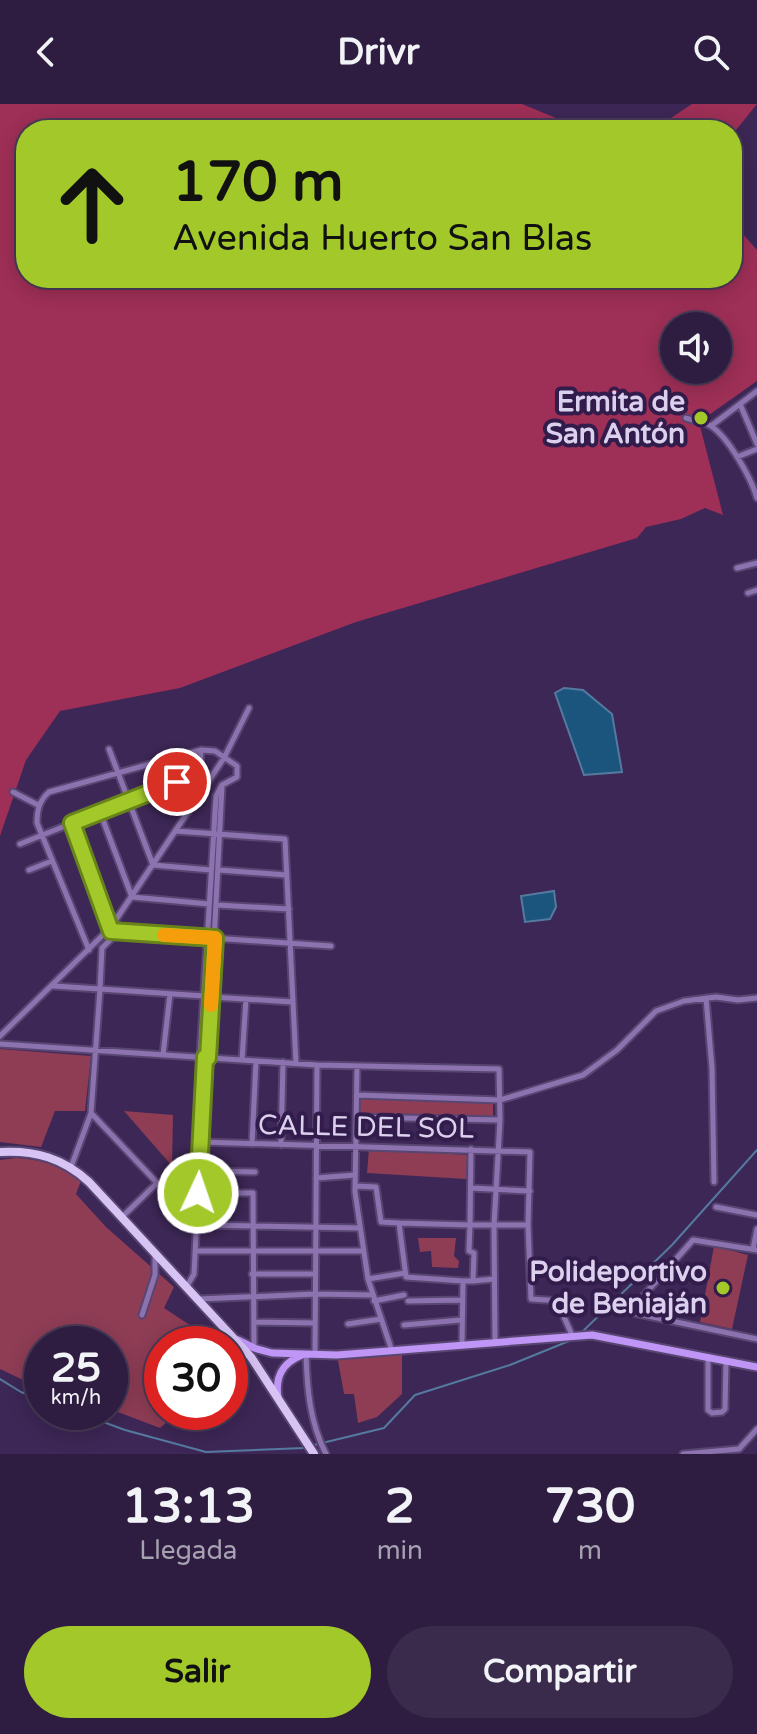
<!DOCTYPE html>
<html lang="es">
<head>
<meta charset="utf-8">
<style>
  body { margin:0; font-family:"Varela Round",sans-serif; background:#3a2a4b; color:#f1f3f6; height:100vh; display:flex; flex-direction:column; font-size:30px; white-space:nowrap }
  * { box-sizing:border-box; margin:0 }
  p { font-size:26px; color:#a7a2b1 }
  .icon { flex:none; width:44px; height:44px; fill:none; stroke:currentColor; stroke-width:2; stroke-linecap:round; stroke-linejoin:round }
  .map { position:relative; height:1350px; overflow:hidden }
  .sheet { display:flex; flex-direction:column; background:#2e1d40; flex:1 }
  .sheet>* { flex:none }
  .guide { position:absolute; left:16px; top:16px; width:726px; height:168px; border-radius:32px; box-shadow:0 4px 20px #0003,0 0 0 2px #493b59; background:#a2c929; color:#111; overflow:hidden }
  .controls { position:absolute; left:660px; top:208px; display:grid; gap:16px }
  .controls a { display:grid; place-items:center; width:72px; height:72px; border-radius:50%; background:#2e1d40; box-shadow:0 4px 20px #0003,0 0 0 2px #493b59; font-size:40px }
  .speed { position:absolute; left:24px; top:1222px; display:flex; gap:16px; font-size:40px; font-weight:700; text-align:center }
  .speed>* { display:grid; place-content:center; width:104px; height:104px; border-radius:50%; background:#2e1d40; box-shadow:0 4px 20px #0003,0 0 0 2px #493b59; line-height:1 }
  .speed small { font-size:20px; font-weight:400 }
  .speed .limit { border:12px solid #d22; background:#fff; color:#111 }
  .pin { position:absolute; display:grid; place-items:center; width:68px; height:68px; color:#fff; margin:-34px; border:4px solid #fff; border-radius:50%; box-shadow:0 2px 8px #0007 }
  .me { position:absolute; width:88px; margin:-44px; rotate:3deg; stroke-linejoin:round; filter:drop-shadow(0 0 6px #0008) }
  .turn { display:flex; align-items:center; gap:28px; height:168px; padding:0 24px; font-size:36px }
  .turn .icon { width:104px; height:104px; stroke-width:2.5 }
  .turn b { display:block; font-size:56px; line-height:68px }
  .eta { display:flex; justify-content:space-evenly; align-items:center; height:136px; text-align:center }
  .eta b { font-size:48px; font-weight:700; line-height:56px }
  .button { display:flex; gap:16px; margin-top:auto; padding:16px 24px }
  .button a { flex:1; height:92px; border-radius:48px; background:#a2c929; color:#111; font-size:32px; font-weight:700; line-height:92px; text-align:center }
  .button a+a { background:#3a2a4b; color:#f1f3f6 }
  header { display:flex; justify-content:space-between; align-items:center; height:104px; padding:0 24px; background:#2e1d40; font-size:36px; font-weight:700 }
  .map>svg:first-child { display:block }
</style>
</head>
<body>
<header><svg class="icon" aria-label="back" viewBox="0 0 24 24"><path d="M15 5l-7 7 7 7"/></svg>Drivr<svg class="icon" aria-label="search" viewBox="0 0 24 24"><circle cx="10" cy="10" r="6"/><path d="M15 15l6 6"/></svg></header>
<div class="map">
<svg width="757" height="1350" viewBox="0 0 757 1350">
  <rect width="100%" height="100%" fill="#3d2756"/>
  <!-- green -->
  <path fill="#8e3d55" d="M0,945L91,952L85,1007H55L41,1043L0,1038Z
    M358,993L493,997V1013L357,1009Z
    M124,1007L173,1011L172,1062Z
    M369,1045L468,1051L466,1075L367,1069Z
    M16,1054C42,1055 60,1062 81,1077L76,1090L106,1123L174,1183L164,1204L199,1227L219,1228L229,1240H162V1308H169L168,1317L160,1324L110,1305V1240H42V1285L0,1265V1056Z
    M418,1134H456L454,1152L459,1157L458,1164L432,1163L431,1147L420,1148Z
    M714,1142L748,1151L732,1225L700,1218Z
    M402,1246V1290L377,1313L358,1319L354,1290H344L337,1251Z"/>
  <!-- forest -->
  <path fill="#9e2f56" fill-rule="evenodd" d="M0,0H522L585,26H26V174H732V118L757,146V277L699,318L723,411L705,404L681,415L646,423L637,434L356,518L180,584L60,607L26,656L0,732ZM674,222H718V266H674Z
    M692,0H757L736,26L732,36V26H614L665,18Z"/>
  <!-- water -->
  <path fill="#1b557e" stroke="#557a9f" stroke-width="2" d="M564,584L583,586L612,610L622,668L584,671L555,589Z
    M554,787L556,803L550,815L525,818L521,792Z"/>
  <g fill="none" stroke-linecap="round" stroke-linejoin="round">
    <!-- stream -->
    <path stroke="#557a9f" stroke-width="2" d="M582,1228L672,1141L757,1046
      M0,1275L21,1288L42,1296
      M76,1308L125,1326L206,1348L304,1344
      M314,1341L384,1324L415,1291L510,1261L574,1235"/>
    <!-- minor casing -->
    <g stroke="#594571" stroke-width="9">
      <path id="minor" d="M740,300L757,340
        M686,314C694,317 705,318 711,322C729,334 751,374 757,394
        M711,322L757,287
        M737,353L757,345
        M737,464L757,459
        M748,489L757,486
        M109,645L153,761L211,766
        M13,688L38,701
        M100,708L132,793L209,800
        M176,727L285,735L296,959
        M20,740L200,668L201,646
        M29,766L52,757
        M219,766L286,771
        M217,801L289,805
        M111,827L331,842
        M89,846L37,719C37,706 39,697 49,688L201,646L215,647L237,662V673L222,681L216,692L200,953
        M54,882L100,885L102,844L111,835V823L72,719
        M212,893L293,898
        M706,894L712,964L714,1078
        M0,932L111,823L224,654L249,604
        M0,940L317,961L499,965L500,1016L494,1121L495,1237
        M163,951L170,890
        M208,954L222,682
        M242,956L246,895
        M357,962L355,1088L368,1175L392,1247
        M357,991L500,996L583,971L617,946L656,907L684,897L716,893L738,896L757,894
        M91,1009L197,1121L360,1124
        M357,1013L500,1016
        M201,1038L530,1048L528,1121L531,1195L562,1197L564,1213L572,1231
        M252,1040L256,957
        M281,1041L283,958
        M71,1063L91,1009L100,885L204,892
        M199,1067L255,1068
        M316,1074L355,1071
        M355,1082L376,1083L381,1118L399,1119L406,1173L463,1177
        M471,1084L530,1087
        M198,1089H253L254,1244
        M716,1103L757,1111
        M122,1113L156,1080
        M399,1119L470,1121L471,1045
        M753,1145L757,1125
        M757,1146L693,1136L629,1208L757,1235
        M196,1147H363
        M252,1170H315
        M368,1175L405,1169
        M473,1177L494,1175
        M187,1182L194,1170L205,953
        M199,1195L315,1190L373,1191
        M374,1197L404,1191
        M408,1197L462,1196
        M142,1211L155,1171V1151
        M254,1218L315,1219
        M348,1220L381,1215
        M404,1221L461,1216
        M462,1240L463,1177H473L474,1149L469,1147L470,1121H528
        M306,1250C307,1285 310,1319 326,1350
        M315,1250L317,961
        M708,1253V1306L712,1309L722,1308L725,1305L726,1257
        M683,1350L739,1345L757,1325"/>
    </g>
    <!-- secondary casing -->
    <g stroke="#594571" stroke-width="11">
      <path id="secondary" d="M238,1236L254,1244L272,1249L337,1251L592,1231L757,1263
        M278,1293C275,1273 282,1259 302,1251"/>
    </g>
    <!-- primary casing -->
    <g stroke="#594571" stroke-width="12">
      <path id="primary" d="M0,1048C35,1046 63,1054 89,1078L251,1253L314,1350"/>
    </g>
    <!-- minor -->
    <use href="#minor" stroke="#8c73af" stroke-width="5"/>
    <!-- secondary -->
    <use href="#secondary" stroke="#bf95f6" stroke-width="7"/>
    <!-- primary -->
    <use href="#primary" stroke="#d7c4f5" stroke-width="8"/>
  </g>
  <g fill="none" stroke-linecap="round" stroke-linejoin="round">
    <!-- route casing -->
    <g stroke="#69831b" stroke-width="20">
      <path id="route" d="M177,678L72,719L111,827L215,834L208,954L205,953L198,1089"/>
    </g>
    <!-- route -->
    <use href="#route" stroke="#a2c929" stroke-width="14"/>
    <!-- slow -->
    <path stroke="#f59e0b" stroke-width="14" d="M164,831L215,834L211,901"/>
  </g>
  <!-- markers -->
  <g fill="#a2c929" stroke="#321c4b" stroke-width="3">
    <circle cx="701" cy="314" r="8"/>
    <circle cx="723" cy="1184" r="8"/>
  </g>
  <g text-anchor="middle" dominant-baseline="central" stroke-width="8" stroke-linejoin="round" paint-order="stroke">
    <!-- poi labels -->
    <g font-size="28" font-weight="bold" fill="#dbd0ed" stroke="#321c4b" text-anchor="end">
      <text x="685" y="298">Ermita de<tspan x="685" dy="32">San Antón</tspan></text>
      <text x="707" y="1168">Polideportivo<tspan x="707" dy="32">de Beniaján</tspan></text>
    </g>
    <!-- street labels -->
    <g font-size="28" fill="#dbd0ed" stroke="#321c4b">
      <text transform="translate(366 1023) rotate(1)">CALLE DEL SOL</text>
    </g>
  </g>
</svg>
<div class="controls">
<a><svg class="icon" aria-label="sound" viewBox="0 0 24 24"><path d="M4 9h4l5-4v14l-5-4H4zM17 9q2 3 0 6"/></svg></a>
</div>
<div class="speed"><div>25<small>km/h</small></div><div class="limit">30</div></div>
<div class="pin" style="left:177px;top:678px;background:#d93025"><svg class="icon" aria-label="arrive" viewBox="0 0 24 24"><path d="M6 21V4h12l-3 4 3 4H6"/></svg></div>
<svg class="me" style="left:198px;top:1089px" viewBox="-20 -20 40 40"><circle r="17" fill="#a2c929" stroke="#fff" stroke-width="3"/><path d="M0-11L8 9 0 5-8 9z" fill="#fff"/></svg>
<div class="guide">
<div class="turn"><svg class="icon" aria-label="ahead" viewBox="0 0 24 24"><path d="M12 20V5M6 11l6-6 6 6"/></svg><div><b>170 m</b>Avenida Huerto San Blas</div></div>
</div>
</div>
<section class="sheet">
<div class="eta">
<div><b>13:13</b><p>Llegada</p></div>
<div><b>2</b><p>min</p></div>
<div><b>730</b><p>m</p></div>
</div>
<div class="button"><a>Salir</a><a>Compartir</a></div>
</section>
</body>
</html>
